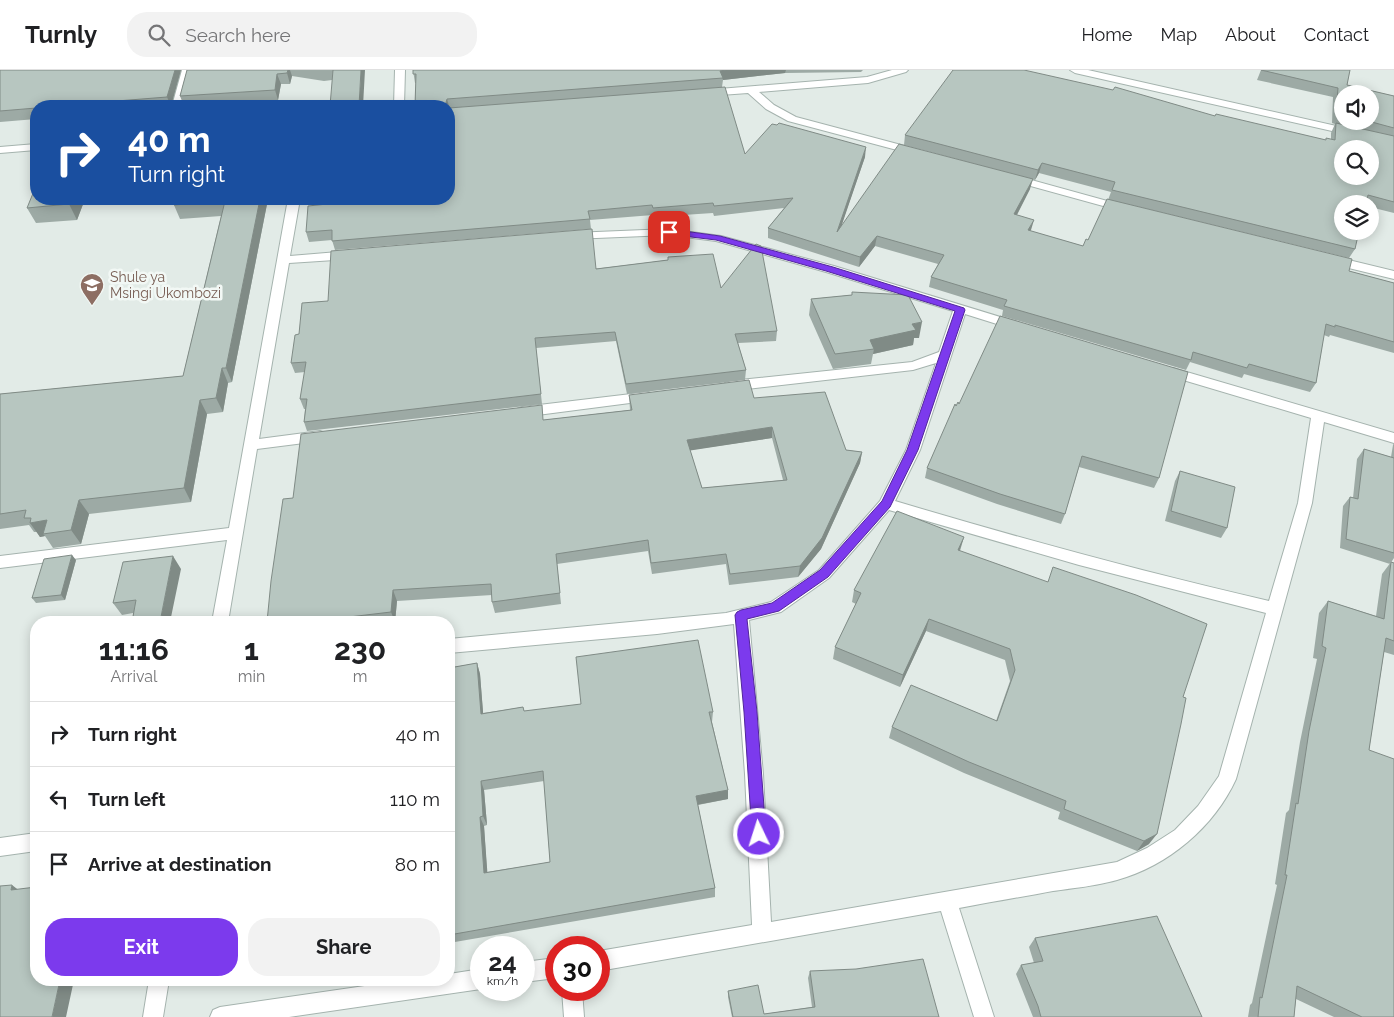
<!DOCTYPE html>
<html lang="en">
<head>
<meta charset="utf-8">
<style>
  body { margin:0; font-family:Raleway,sans-serif; background:#f2f2f2; color:#202124; height:100vh; display:flex; flex-direction:column; font-size:19px; white-space:nowrap }
  * { box-sizing:border-box; margin:0 }
  p { font-size:16px; color:#757577 }
  .icon { flex:none; width:28px; height:28px; fill:none; stroke:currentColor; stroke-width:2; stroke-linecap:round; stroke-linejoin:round }
  .map { position:relative; flex:1; overflow:hidden }
  .drawer { position:absolute; left:30px; top:546px; width:425px; height:370px; display:flex; flex-direction:column; background:#fff; border-radius:20px; box-shadow:0 2px 12px #0003 }
  .drawer>* { flex:none }
  .guide { position:absolute; left:30px; top:30px; width:425px; height:105px; border-radius:20px; box-shadow:0 2px 12px #0003; background:#1a4fa0; color:#fff; overflow:hidden }
  .tools { position:absolute; left:1334px; top:15px; display:grid; gap:10px }
  .tools a { display:grid; place-items:center; width:45px; height:45px; border-radius:50%; background:#fff; box-shadow:0 2px 12px #0003; font-size:25px }
  .speed { position:absolute; left:470px; top:866px; display:flex; gap:10px; font-size:25px; font-weight:700; text-align:center }
  .speed>* { display:grid; place-content:center; width:65px; height:65px; border-radius:50%; background:#fff; box-shadow:0 2px 12px #0003; line-height:1 }
  .speed small { font-size:12px; font-weight:400 }
  .speed .limit { border:8px solid #d22; background:#fff; color:#111 }
  .pin { position:absolute; display:grid; place-items:center; width:42px; height:42px; color:#fff; margin:-21px; border-radius:10px; box-shadow:0 2px 8px #0006 }
  .me { position:absolute; width:55px; margin:-28px; rotate:356deg; stroke-linejoin:round; filter:drop-shadow(0 0 4px #0008) }
  .turn { display:flex; align-items:center; gap:18px; height:105px; padding:0 15px; font-size:22px }
  .turn .icon { width:65px; height:65px; stroke-width:2.5 }
  .turn b { display:block; font-size:35px; line-height:42px }
  .eta { display:flex; justify-content:space-evenly; align-items:center; height:85px; text-align:center }
  .eta b { font-size:30px; font-weight:700; line-height:35px }
  .cta { display:flex; gap:10px; margin-top:auto; padding:10px 15px }
  .cta a { flex:1; height:58px; border-radius:20px; background:#7c3aed; color:#fff; font-size:20px; font-weight:700; line-height:58px; text-align:center }
  .cta a+a { background:#f2f2f2; color:#202124 }
  ul { padding:0; list-style:none }
  li { display:flex; align-items:center; gap:15px; height:65px; padding:0 15px; border-top:1px solid #e0e0e0 }
  li div { flex:1 }
  li b { display:block; font-size:19px }
  li em { font-style:normal }
  header { display:flex; align-items:center; gap:30px; box-sizing:border-box; height:70px; padding:0 25px; background:#fff; border-bottom:1px solid #e0e0e0 }
  header strong { font-size:24px }
  nav { display:flex; gap:28px; margin-inline-start:auto; font-size:18px }
  .search { width:350px; height:45px; background:#f2f2f2; display:flex; align-items:center; gap:12px; box-sizing:border-box; padding:0 18px; border-radius:20px; color:#757577; font-size:19px }
  .map>svg:first-child { display:block }
</style>
</head>
<body>
<header>
<strong>Turnly</strong>
<div class="search"><svg class="icon" aria-label="search" viewBox="0 0 24 24"><circle cx="10" cy="10" r="6"/><path d="M15 15l6 6"/></svg>Search here</div>
<nav><a>Home</a><a>Map</a><a>About</a><a>Contact</a></nav>
</header>
<div class="map">
<svg width="1394" height="947" viewBox="0 0 1394 947">
  <rect width="100%" height="100%" fill="#e2ebe7"/>
  <g fill="none" stroke-linecap="round" stroke-linejoin="round">
    <!-- street casing -->
    <g stroke="#a5b3ae" stroke-width="2">
      <path id="street" d="M182,0H192L182,36H172Z
        M395,0H405L404,36H394Z
        M892,0H908L906,2L868,13L759,22L774,35L796,47L920,80L921,82L920,84H912L788,51L766,39L748,23L707,26L702,23L707,20L867,7Z
        M1070,0H1088L1394,69V75L1075,3Z
        M36,74V80L0,83V77Z
        M1013,105L1129,137L1131,139L1125,142L1009,110L1008,108Z
        M288,129H300L290,186L350,181L356,185L350,189L289,193L259,369L320,361L325,363L327,366L325,369L320,371L257,379L228,552H212L227,470L0,498V486L229,458Z
        M669,159L721,166L834,196L1020,253L1022,256L1020,259L1016,260L965,244L920,380L895,431C1019,468 1143,502 1269,531L1298,433L1311,348L1163,304L1161,301L1163,298H1173L1394,363V373L1324,352L1312,433L1236,709C1214,757 1168,796 1117,810C1096,816 1074,818 1053,821C1021,827 990,832 959,838L994,947H974L941,841L599,901V881L752,855L745,704L734,554L657,564L449,583V569L726,543L771,532L819,500L880,431L906,380L936,293L913,300L730,321L725,319L723,316L725,313L730,311L912,292L939,282L953,241L826,202L716,171L669,165L572,169L566,166L572,163ZM889,440L1079,495L1266,543L1219,706L1198,736L1175,760L1147,778L1117,792L771,852L763,704L749,550L781,542L829,508Z
        M1332,186L1394,201V209L1328,193L1326,190Z
        M648,322L653,324L655,327L653,330L522,347L517,345L515,342L517,339L522,337Z
        M36,763V781L0,786V768Z
        M556,888V908L524,912V892Z
        M481,899V919L289,947H210L213,940L220,937L406,910H449V904Z
        M149,910H169L163,947H143Z
        M562,920H582L584,947H564Z"/>
    </g>
    <!-- street -->
    <use href="#street" fill="#fff" fill-rule="evenodd"/>
  </g>
  <!-- wall -->
  <path fill="#9daaa5" fill-rule="evenodd" d="M0,0H181L171,36H36V49L0,52Z
    M187,0H365L332,10L324,11L292,6L290,14H281L278,30L184,36L180,26Z
    M413,0H863L861,2L785,3L723,10L722,17L745,84L865,87L841,156L1030,119L1017,145L1031,160L1030,161L1083,176L1088,170L1108,130L1111,122L1039,103L1035,110L904,75L905,65L1215,46L1326,70L1331,69V63L1335,54L1332,53L1333,27L1257,10L1261,0H1350L1347,15L1394,26V143L1370,137V134H1342L1355,179L1349,188L1127,134L1349,201L1394,213V283L1330,265L1329,267L1324,265L1316,313L1310,322L1244,304L1242,308L1190,292L1186,300L1002,246L1003,240L929,217L931,207L938,194L875,176L859,197L768,168V158L784,138L714,146L713,143L653,147V145L590,150L591,159L335,180L332,170L309,172L306,162L449,129V36H415L416,13H415ZM1342,24L1370,51H1342Z
    M36,129H85L77,150L36,153L27,138Z
    M176,129H268L232,312L228,313L223,342L207,344L191,432L89,444L81,474L53,478L45,466L40,467L37,462H34L29,455L0,459V324L183,306L221,146L180,149L174,135Z
    M668,187L721,218L777,261L776,271L738,273L746,300L745,310L627,324L616,271L536,278L542,334L307,361L304,352L305,339H304L300,329L305,302L295,303L291,293L299,264L328,231L668,190Z
    M852,222L919,268H914L913,275L873,284L871,294L833,299L809,245L811,229L852,225Z
    M629,325L754,328L846,380L862,382L860,393L821,479L798,507L729,515L726,494L652,504L648,481L557,494L561,534L495,543L492,532V525L397,531L395,552H267L293,428L544,350L630,340ZM772,368L783,410L702,418L690,380Z
    M959,334L1159,408L1154,418L1079,397L1065,444L1061,454L997,434L925,408L927,398L956,336Z
    M1394,373V488L1390,494L1340,478L1343,436L1350,427L1353,428L1357,389L1364,379L1391,387L1393,375Z
    M1180,401L1227,458L1221,468L1165,451L1175,411Z
    M964,467L960,481L1183,627L1149,774L1137,781L1058,749L1060,742L964,703L889,668L892,657L996,651L1010,611L1005,590L926,561L900,617L833,589L835,577L856,534L852,532L854,520Z
    M76,490L65,530L36,533L32,528Z
    M1391,492L1394,493V585L1384,582L1369,680L1394,947H1334L1296,929L1294,947H1248L1250,935L1252,933L1277,815L1275,814L1286,743L1289,740L1300,672L1317,589L1313,588L1319,543L1328,531L1376,546L1382,504Z
    M181,499L133,543L122,545L113,533Z
    M477,593L480,604L483,643L523,637L524,641L713,642L712,652L728,720V729L698,735L715,818V827L449,873V598ZM544,711L550,792L487,802L484,756L487,755L484,720Z
    M1035,868L1202,947H1033L1016,904L1021,895L1034,893L1029,877Z
    M810,901L939,947H732L728,927V921L764,944L812,937L808,908Z"/>
  <!-- shaded-wall -->
  <path fill="#808b86" d="M175,0H181L171,36L167,27Z
    M288,0H290L292,6L290,14L287,3Z
    M361,0H365L363,36H359Z
    M726,0H786L785,3L723,10L720,1Z
    M277,4L281,14L278,30L275,20Z
    M447,29L449,36H445Z
    M866,77L865,87L836,172L837,162Z
    M1042,93L1039,103L1035,110L1038,100Z
    M1033,109L1030,119L1012,154L1014,144Z
    M72,129H85L77,150L69,134Z
    M260,129H268L232,312L226,298Z
    M1034,150L1031,160L1026,170L1028,160Z
    M877,166L875,176L859,197L860,187Z
    M922,252L919,268H914L913,275L873,284L874,279L870,270L912,254Z
    M222,298L228,313L223,342L216,328Z
    M200,330L207,344L191,432L184,418Z
    M772,357V368L687,381V370Z
    M862,382L860,393L821,479L798,507L800,496Z
    M79,430L89,444L81,474L71,460Z
    M47,450L43,464L45,466L40,467L30,453Z
    M964,467L960,479L954,492L958,480Z
    M72,485L76,490L65,530L61,525Z
    M173,486L181,499L170,552H160Z
    M393,520L397,531L395,552L391,542Z
    M929,549L926,561L900,617L903,605Z
    M477,593L480,604L484,654L481,644Z
    M481,711L484,720L487,755L483,746Z
    M728,720V729L696,735V726Z
    M480,747L484,756L488,811L484,803Z
    M1157,764L1149,774L1137,781L1144,771Z
    M12,815L25,825L11,820Z
    M60,910H74L66,947H52Z"/>
  <!-- building -->
  <path fill="#b7c6c0" stroke="#808b86" fill-rule="evenodd" d="M0,0H175L167,27L54,36H36V38L0,41Z
    M187,0H288L287,3L277,4L275,20L180,26Z
    M333,0H361L359,36H330Z
    M413,0H726L720,1L723,8L447,29L445,36H415L416,4H413Z
    M953,0H1024L1113,20L1115,17L1215,46L1216,44L1326,70V68L1335,70L1336,53L1394,66V132L1368,125L1366,134H1342V161H1359L1355,179L1112,120L1115,112L1042,93L1038,100L905,65ZM1342,79H1370V106H1342Z
    M1261,0H1350L1347,15L1394,26V58L1368,51H1370V24H1342V45L1336,43L1338,18Z
    M725,17L745,84L772,54L777,55L779,53L866,77L837,162L899,74L1033,109L1014,144L1034,150L1028,160L1083,176L1086,169L1088,170L1107,129L1352,189L1349,201L1394,213V272L1335,255V257L1326,254L1316,313L1249,294L1247,298L1193,282L1191,290L1004,236L1007,230L931,207L944,185L877,166L860,187L768,158L793,128L714,136L713,133L653,138L652,135L588,141L590,149L332,171V160L306,162L308,136L376,129H449V38Z
    M36,116V129H72L69,134L27,138Z
    M176,129H260L226,298H222L216,328L200,330L184,418L79,430L71,460L43,464L47,450L30,453L31,448H24L26,440L0,444V324L183,306L225,131L174,135Z
    M592,159L596,199L668,190V187L713,184L721,218L756,174L761,176L777,261L735,264L746,300L626,314L615,262L535,268L541,324L304,352L307,329H300L306,292L291,293L295,265L299,264L302,233L328,231L331,181Z
    M852,222L908,225L922,252L912,254L916,260L870,270L874,279L835,284L811,229L852,225Z
    M1000,246L1188,302L1159,408L1082,386L1065,444L1000,424L927,398L955,334L956,336L958,332L959,334Z
    M749,310L754,328L825,322L846,380L862,382L822,468L800,496L730,504L726,484L651,493L648,470L556,484L560,523L492,532L491,514L393,520L391,542L307,552H267L271,511L283,429L293,428L301,364L542,335L543,350L632,340L629,325ZM772,357L787,410L702,418L687,370Z
    M1364,379L1394,388V483L1346,469L1350,427L1358,429Z
    M1180,401L1235,417L1227,458L1171,441Z
    M897,441L964,467L958,480L1048,512L1053,497L1136,525L1207,554L1183,627L1186,628L1181,654L1157,764L1144,771L1064,739L1066,731L969,692L892,657L911,615L997,651L1015,600L1010,579L929,549L903,605L835,577L861,523L854,520Z
    M72,485L61,525L32,528L44,489Z
    M173,486L160,552H132L136,530L113,533L123,492Z
    M1391,492L1394,493V571L1386,568L1369,680L1394,689V947H1362L1297,916L1294,947H1258L1260,927L1262,928L1287,805H1285L1296,733L1298,734L1309,661L1326,578L1322,576L1328,531L1384,549Z
    M698,570L713,642H709L728,720L696,726L715,818L449,865V598L477,593L481,644L523,637L524,641L581,634L576,587ZM543,701L550,792L484,803L480,747L483,746L481,711Z
    M12,815L11,820L36,817V910H60L52,947H0V816Z
    M1157,846L1202,947H1041L1038,936L1021,895L1043,891L1035,868Z
    M923,889L939,947H733L728,921L758,915L764,944L815,937L810,901L856,899Z"/>
  <!-- route -->
  <path fill="#7c3aed" stroke="#51269a" d="M669,159L720,166L833,197L964,238L965,240L918,380L890,437L828,507L779,541L747,549L757,642L766,764L764,769L759,771L754,769L752,764L744,642L735,545L737,542L741,540L772,533L820,500L882,431L907,380L955,241L826,201L716,170L666,164V160Z"/>
  <!-- icons -->
  <defs>
    <g id="school-pin" transform="scale(1.25)"><path d="M0 17L-7.5 6A9.5 9.5 0 1 1 7.5 6Z" fill="#8d6e63" stroke="#f2f8f5"/><path d="M0-5L7-2L0 1L-7-2ZM-4 1L0 2.5L4 1V4Q0 6-4 4Z" fill="#fff"/></g>
  </defs>
  <g fill-rule="evenodd">
    <use href="#school-pin" x="92" y="215"/>
  </g>
  <g text-anchor="middle" dominant-baseline="central" stroke-width="5" stroke-linejoin="round" paint-order="stroke">
    <!-- education labels -->
    <g font-size="14" fill="#785e54" stroke="#f2f8f5" text-anchor="start">
      <text x="110" y="207">Shule ya<tspan x="110" dy="16">Msingi Ukombozi</tspan></text>
    </g>
  </g>
</svg>
<div class="tools">
<a><svg class="icon" aria-label="sound" viewBox="0 0 24 24"><path d="M4 9h4l5-4v14l-5-4H4zM17 9q2 3 0 6"/></svg></a>
<a><svg class="icon" aria-label="search" viewBox="0 0 24 24"><circle cx="10" cy="10" r="6"/><path d="M15 15l6 6"/></svg></a>
<a><svg class="icon" aria-label="layers" viewBox="0 0 24 24"><path d="M12 4l9 5-9 5-9-5zM3 14l9 5 9-5"/></svg></a>
</div>
<div class="speed"><div>24<small>km/h</small></div><div class="limit">30</div></div>
<div class="pin" style="left:669px;top:162px;background:#d93025"><svg class="icon" aria-label="arrive" viewBox="0 0 24 24"><path d="M6 21V4h12l-3 4 3 4H6"/></svg></div>
<svg class="me" style="left:759px;top:764px" viewBox="-20 -20 40 40"><circle r="17" fill="#7c3aed" stroke="#fff" stroke-width="3"/><path d="M0-11L8 9 0 5-8 9z" fill="#fff"/></svg>
<div class="guide">
<div class="turn"><svg class="icon" aria-label="right" viewBox="0 0 24 24"><path d="M7 20v-9h11M14 6l5 5-5 5"/></svg><div><b>40 m</b>Turn right</div></div>
</div>
<section class="drawer">
<div class="eta">
<div><b>11:16</b><p>Arrival</p></div>
<div><b>1</b><p>min</p></div>
<div><b>230</b><p>m</p></div>
</div>
<ul>
<li><svg class="icon" aria-label="right" viewBox="0 0 24 24"><path d="M7 20v-9h11M14 6l5 5-5 5"/></svg><div><b>Turn right</b></div><em>40 m</em></li>
<li><svg class="icon" aria-label="left" viewBox="0 0 24 24"><path d="M17 20v-9H6M10 6l-5 5 5 5"/></svg><div><b>Turn left</b></div><em>110 m</em></li>
<li><svg class="icon" aria-label="arrive" viewBox="0 0 24 24"><path d="M6 21V4h12l-3 4 3 4H6"/></svg><div><b>Arrive at destination</b></div><em>80 m</em></li>
</ul>
<div class="cta"><a>Exit</a><a>Share</a></div>
</section>
</div>
</body>
</html>
